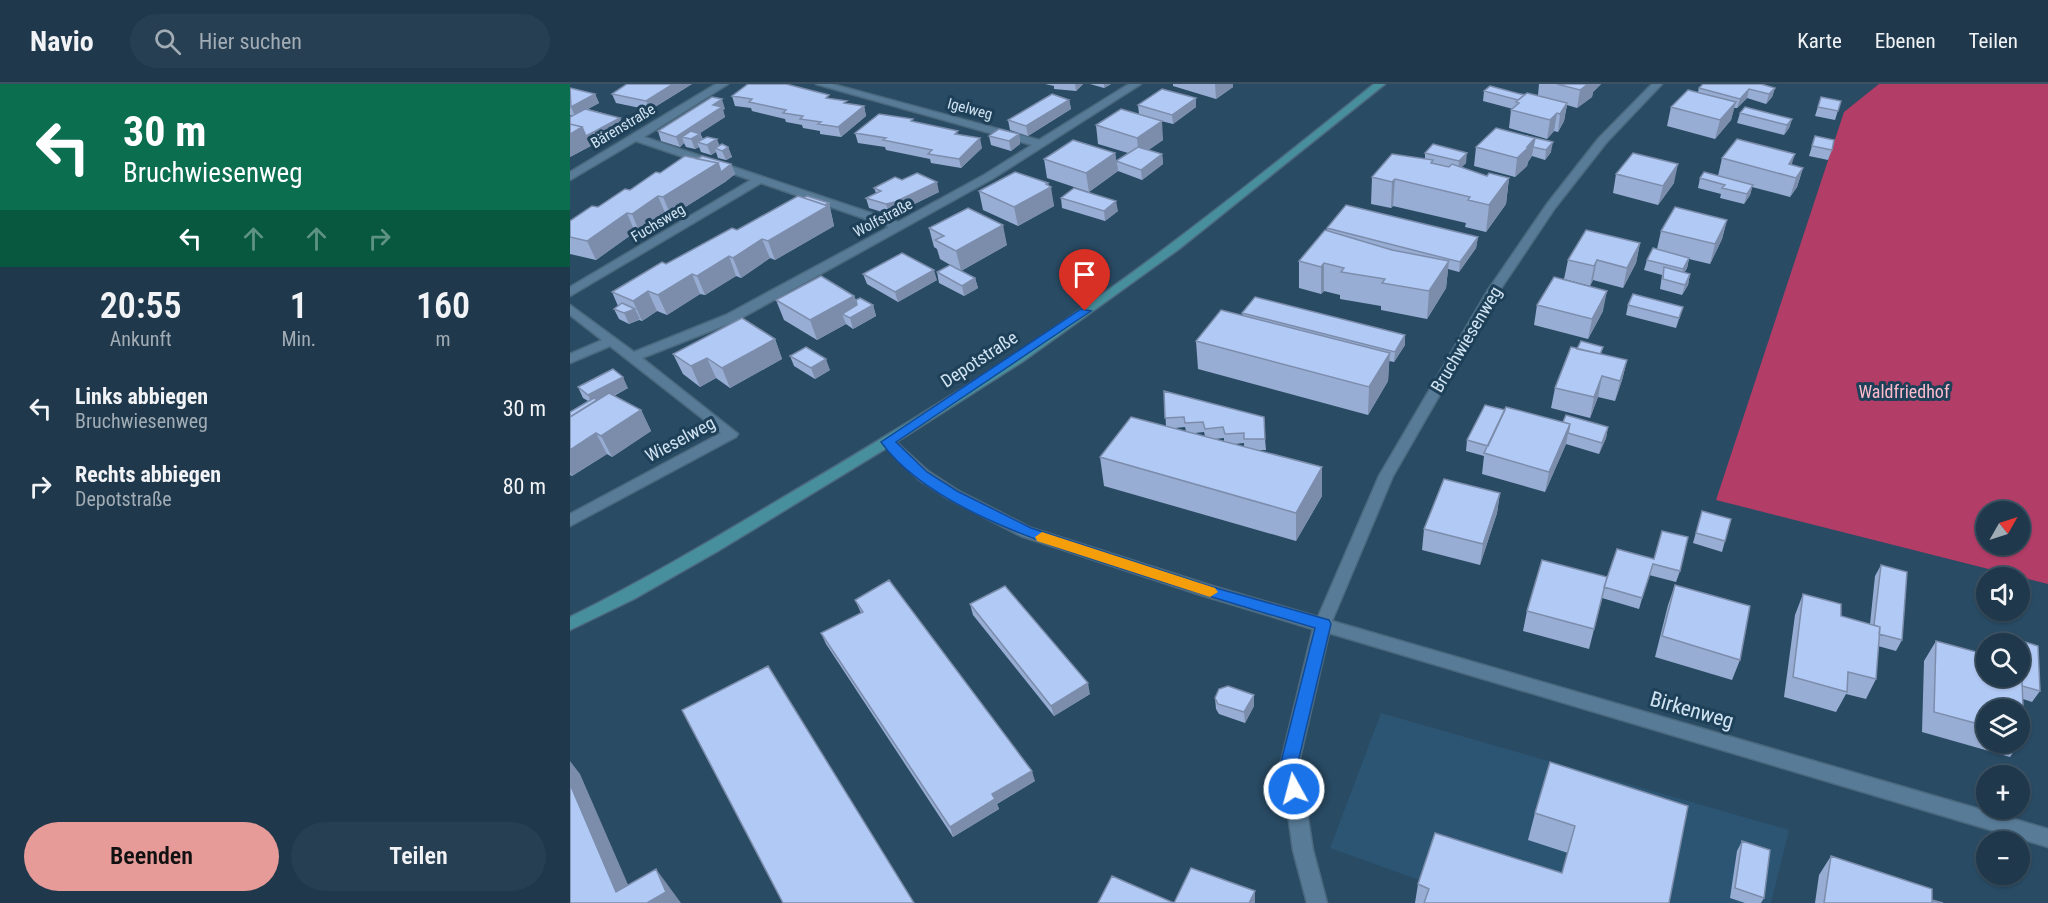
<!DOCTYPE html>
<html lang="de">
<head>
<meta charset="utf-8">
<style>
  body { margin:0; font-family:"Roboto Condensed",sans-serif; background:#273f52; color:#f1f3f6; height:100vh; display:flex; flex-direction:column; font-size:22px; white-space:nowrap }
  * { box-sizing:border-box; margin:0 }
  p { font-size:20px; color:#a1acb5 }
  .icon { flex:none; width:33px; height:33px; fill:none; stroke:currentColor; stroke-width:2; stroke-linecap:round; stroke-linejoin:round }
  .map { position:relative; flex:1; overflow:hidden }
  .sheet { display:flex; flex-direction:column; background:#1f384b; width:570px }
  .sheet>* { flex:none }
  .guide { background:#0b6e4f; color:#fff; overflow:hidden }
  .needle { width:39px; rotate:51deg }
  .controls { position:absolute; left:1406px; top:417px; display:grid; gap:12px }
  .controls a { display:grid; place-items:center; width:54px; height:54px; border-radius:50%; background:#1f384b; box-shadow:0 2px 4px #0004,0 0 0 2px #3c5263; font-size:30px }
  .pin { position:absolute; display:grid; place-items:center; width:51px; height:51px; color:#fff; margin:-62px -26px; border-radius:50% 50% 50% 0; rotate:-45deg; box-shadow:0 0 6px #0007 }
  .pin .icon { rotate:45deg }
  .me { position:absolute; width:66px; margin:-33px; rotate:353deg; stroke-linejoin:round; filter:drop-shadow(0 0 4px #0008) }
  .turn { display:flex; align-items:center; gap:21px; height:126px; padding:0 24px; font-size:27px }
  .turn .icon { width:78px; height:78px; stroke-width:2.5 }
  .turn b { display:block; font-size:42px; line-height:51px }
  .lanes { display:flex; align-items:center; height:57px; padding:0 24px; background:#0003; justify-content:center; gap:30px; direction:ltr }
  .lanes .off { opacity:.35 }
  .eta { display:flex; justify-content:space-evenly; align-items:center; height:102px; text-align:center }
  .eta b { font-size:36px; font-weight:600; line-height:42px }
  .action { display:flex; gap:12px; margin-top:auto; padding:12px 24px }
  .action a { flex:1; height:69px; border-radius:36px; background:#e69b98; color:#111; font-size:24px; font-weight:600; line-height:69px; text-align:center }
  .action a+a { background:#273f52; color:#f1f3f6 }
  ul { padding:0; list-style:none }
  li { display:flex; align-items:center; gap:18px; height:78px; padding:0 24px }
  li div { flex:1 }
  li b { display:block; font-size:22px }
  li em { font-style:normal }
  header { display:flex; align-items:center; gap:36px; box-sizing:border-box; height:84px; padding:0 30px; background:#1f384b; border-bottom:2px solid #3c5263 }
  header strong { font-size:28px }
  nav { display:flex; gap:33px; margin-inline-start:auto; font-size:21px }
  .search { width:420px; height:54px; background:#273f52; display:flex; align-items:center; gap:15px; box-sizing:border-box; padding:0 21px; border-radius:33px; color:#a1acb5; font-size:22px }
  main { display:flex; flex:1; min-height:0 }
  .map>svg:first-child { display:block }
</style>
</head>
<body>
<header>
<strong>Navio</strong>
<div class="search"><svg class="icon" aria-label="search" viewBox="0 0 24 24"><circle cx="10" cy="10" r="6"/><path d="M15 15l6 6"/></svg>Hier suchen</div>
<nav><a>Karte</a><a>Ebenen</a><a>Teilen</a></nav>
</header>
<main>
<section class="sheet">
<div class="guide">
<div class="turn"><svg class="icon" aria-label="left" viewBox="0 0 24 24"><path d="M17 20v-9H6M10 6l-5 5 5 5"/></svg><div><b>30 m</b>Bruchwiesenweg</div></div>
<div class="lanes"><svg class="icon" aria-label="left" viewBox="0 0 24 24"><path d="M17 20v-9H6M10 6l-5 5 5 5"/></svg><svg class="icon off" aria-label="ahead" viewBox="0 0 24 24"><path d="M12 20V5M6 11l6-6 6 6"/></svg><svg class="icon off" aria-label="ahead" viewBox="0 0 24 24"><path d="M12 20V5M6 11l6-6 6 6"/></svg><svg class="icon off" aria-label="right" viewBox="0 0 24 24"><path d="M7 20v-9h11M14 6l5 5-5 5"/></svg></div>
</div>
<div class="eta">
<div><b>20:55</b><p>Ankunft</p></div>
<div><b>1</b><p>Min.</p></div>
<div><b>160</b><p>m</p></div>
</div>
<ul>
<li><svg class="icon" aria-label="left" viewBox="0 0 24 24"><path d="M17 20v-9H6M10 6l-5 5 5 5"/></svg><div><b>Links abbiegen</b><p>Bruchwiesenweg</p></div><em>30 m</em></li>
<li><svg class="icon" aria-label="right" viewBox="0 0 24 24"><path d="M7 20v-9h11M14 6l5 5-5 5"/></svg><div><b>Rechts abbiegen</b><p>Depotstraße</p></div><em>80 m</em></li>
</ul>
<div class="action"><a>Beenden</a><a>Teilen</a></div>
</section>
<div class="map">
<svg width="1478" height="819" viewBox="0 0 1478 819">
  <rect width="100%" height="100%" fill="#294b64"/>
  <!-- built -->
  <path fill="#2c5573" d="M811,629L1219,746L1201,819H845L852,797L760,764Z"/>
  <!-- green -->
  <path fill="#b23d67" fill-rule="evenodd" d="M1309,0H1478V500L1146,416L1274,28ZM1416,428H1449V460H1416Z"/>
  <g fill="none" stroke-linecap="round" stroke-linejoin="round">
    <!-- minor casing -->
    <g stroke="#4b697e" stroke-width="3">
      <path id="minor" d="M146,0H158L74,53L328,138L414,91L462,61L246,0H262L469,56L559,0H571L422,95L166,237L72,274L168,350L166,353L0,442V430L151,349L40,262L0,279V270L32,256L0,231V221L64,268L156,231L319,143L191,99L0,212V203L181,96L66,57L0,96V88Z
        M1082,0H1092L1036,59L985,124L930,206L823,392L762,537L1478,745V763L759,549L729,678L743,766L757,819H737L723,766L711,678L743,545L631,511L451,452L377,414L348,395L311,358L313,355H323L358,387L387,406L461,444L639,501L748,533L809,392L918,206L977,120L1028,55Z"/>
    </g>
    <!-- secondary casing -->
    <g stroke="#4b697e" stroke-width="3">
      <path id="secondary" d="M804,0H815L609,165L452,278L320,362L148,467L64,515L0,546V533C73,497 142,456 212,414C319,351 426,286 527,214C623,146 713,73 804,0Z"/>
    </g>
    <!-- minor -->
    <use href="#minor" fill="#587b97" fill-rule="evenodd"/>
    <!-- secondary -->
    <use href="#secondary" fill="#488f9d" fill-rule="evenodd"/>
  </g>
  <!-- wall -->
  <path fill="#98add3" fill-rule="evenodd" d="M122,0L80,26L46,19L42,10Z
    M475,0H513L506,7L484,5V2Z
    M520,0H541L534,4Z
    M603,0H663V3L646,15L603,2Z
    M969,0H1031L1023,8L1022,13L1007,24L997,21L994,37L988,48L984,47L977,55L939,44L941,26L943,25L913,17L914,7L968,11Z
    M0,4L25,10L29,19L18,25L50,34L54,44L0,73L2,32L0,31Z
    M1129,4H1205L1202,13L1196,20L1177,14L1167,24H1164L1161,36L1145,55L1097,42L1101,23L1128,8Z
    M162,12L260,14L277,20L294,22L296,32L271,53L250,50V47L233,44L232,41L216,38L215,35L182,27L181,24L165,22Z
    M1251,13L1271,17L1265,36L1245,32Z
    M499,16L501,25L458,52L440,46L438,36Z
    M568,21L626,23L603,40L587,36L593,56L578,66L592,70L593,80L572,96L548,87L546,77L558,69L528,60L526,41L569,30Z
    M155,25L153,26L155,33L130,49L133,55L150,62L158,63L162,73L156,76L148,74L146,68L141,71L131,68L129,63L125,65L116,63L114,59L110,63L91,57L88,47Z
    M1170,29L1222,35L1219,44L1214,51L1167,39Z
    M344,38L389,50L412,64L391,84L361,79L360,75L316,66L315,63L288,59L285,49Z
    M926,44L981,68L975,76L962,72L958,78L957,82L945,93L904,82L906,63Z
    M449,50L450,60L441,67L421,61L419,52Z
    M1245,52L1262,66L1258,76L1239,72Z
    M545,69L548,87L519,108L477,94L474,75Z
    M855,69L896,79L891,83L917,92L939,94L936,120L916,148L895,143L896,139L823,122L821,124L801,120L802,93L855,75Z
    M1152,74L1222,81L1233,84L1227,103L1220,113L1182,103L1180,111L1174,120L1150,114L1151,110L1128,104L1130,94L1148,92Z
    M161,80L165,90L155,98L101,132L96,131L70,150L65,148L26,176L0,170V137L28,123L90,89Z
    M1046,90L1104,99L1088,121L1043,109Z
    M332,96L369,108L328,128L319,130L299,124L296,114L306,109L304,104Z
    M479,102L484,122L448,142L413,126L409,107Z
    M234,114L259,119L264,142L205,176L200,174L171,194L166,192L135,211L130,210L97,231L87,227L72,237L69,236L59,240L49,235L44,225L48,222L42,208L96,180Z
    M491,114L548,127L535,137L492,124Z
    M1157,136L1152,155L1140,180L1119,175L1117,184L1114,189L1120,190L1118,201L1112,211L1090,205L1092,191L1074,186L1077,176L1087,165L1091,147Z
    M359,144L437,161L391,187L405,194L408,204L394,212L369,199L367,188L382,182L370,175L367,165L364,163Z
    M757,144L908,153L906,164L889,188L878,185L876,204L857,235L811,226V222L770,215V211L754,207L751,210L729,204V177L757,146Z
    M1070,159L1066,179L1053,204L1023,196L1020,202L994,195L998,176Z
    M293,190L367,196L328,218L297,200Z
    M284,212L286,216L303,221L306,232L283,245L276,240L247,256L214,236L206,216Z
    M967,221L1033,227L1018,255L964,241Z
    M1058,221L1113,223L1106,244L1056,231Z
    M672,229L835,261L824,278L819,277L818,297L798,331L628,285L626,257L673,232Z
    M205,255L212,275L160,304L146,294L130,303L113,290L103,270Z
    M1033,263L1031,270L1057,276L1052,296L1045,317L1028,313L1020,334L981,324L985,304L1007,265Z
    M220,272L260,286L245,295L224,282Z
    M8,303L58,304L44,312L71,326L81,347L42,373L37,370L2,392L0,391V328L18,317L13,314Z
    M594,307L695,355L696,366H687L752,412L726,457L534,402L530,373L596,342ZM615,343L616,347L605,344ZM634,348L635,352L625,349ZM654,354V357L645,355ZM674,359V363L665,360Z
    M935,326L993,338L1038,343L1036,354L1029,370L996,360L975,408L912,390L914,372L896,367L897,356Z
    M930,409L927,429L910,481L852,466L854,445Z
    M1132,427L1155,457L1152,468L1123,459Z
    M1047,465L1110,487L1106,498L1079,491L1069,525L1032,514L1019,565L953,547L957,527L1034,502Z
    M1311,481L1332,556L1326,567L1308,562L1306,595L1296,615L1276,610L1266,628L1214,613L1225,531L1233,510L1271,532L1300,540L1305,492Z
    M1105,501L1170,576L1162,596L1085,573L1098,521Z
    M285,516L465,697L427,720L429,725L383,753L256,560L251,549L291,529Z
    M400,520L520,610L484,632L403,531Z
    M1439,553L1468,562L1470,607L1462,618L1453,615L1454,653L1440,673L1352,648L1354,577L1366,557L1414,570V587H1416V592H1449V560H1435ZM1416,626H1449V652L1454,653L1449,652V658H1416Z
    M684,611V622L675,639L649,630L646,625L645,614Z
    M980,678L1099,819H845L848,800L992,789L998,769L958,756L965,729Z
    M1172,757L1194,814L1191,819H1175L1160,814L1167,767Z
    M1261,772L1362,816L1373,819H1245L1249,791Z"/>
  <!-- shaded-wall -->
  <path fill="#7c8dac" d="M103,0H122L80,26L76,17Z
    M505,0H513L506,7Z
    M534,0H541L534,4Z
    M645,0H663V3L646,15Z
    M1018,0H1031L1023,8L1022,13L1007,24L1010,6Z
    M1205,4L1202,13L1196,20L1199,10Z
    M1179,5L1177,14L1167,24L1170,15Z
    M25,10L29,19L5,32L1,23Z
    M626,14V23L603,40L602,31Z
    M152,15L155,25L153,26L155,33L121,55L112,53L114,59L110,63L106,53L143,21Z
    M499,16L501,25L458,52L456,42Z
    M1166,18L1161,36L1145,55L1150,36Z
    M997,19L994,37L988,48L990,30Z
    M294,22L296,32L271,53L268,43Z
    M987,29L984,47L977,55L980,36Z
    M50,34L54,44L21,62L16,52Z
    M1222,35L1219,44L1214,51L1217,41Z
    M592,37L593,56L569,73L567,54Z
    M12,43L21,62L0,73V50Z
    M130,50L134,59L127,58L129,63L125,65L121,55Z
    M449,50L450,60L441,67L439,57Z
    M410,54L412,64L391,84L389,75Z
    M965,54L962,72L958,78L957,82L945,93L947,74Z
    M147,55L151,65L145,64L146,68L141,71L137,61Z
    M983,58L981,68L975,76L976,66Z
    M158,63L162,73L156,76L152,67Z
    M545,69L548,87L519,108L516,89Z
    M897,69L896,79L888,87L889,77Z
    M592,70L593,80L572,96L571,86Z
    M1225,70L1219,89V80Z
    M148,79L161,80L165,90L155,98L101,132L93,113Z
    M1108,80L1104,99L1088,121L1093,102Z
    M1233,84L1227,103L1220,113L1226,94Z
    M939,94L936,120L916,148L919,121Z
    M825,95L823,122L821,124L822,98Z
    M367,98L369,108L328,128L319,130L316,120Z
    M478,99L479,103H481L484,122L448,142L444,123Z
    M1183,101L1180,111L1174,120L1177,110Z
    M88,112L96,131L70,150L62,130Z
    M546,117L548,127L535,137L534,127Z
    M259,119L264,142L205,176L198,157Z
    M57,129L65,148L26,176L17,157Z
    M1157,136L1152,155L1140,180L1145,160Z
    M433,141L437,161L391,187L386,167Z
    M908,153L906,164L889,188L890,178Z
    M192,155L200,174L171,194L163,174Z
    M1070,159L1066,179L1053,204L1057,184Z
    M159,172L166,192L135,211L127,192Z
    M1119,174L1117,184L1111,195L1113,185Z
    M1027,176L1023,196L1020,202L1024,182Z
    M879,177L876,204L857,235L859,207Z
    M754,179V207L751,210V183Z
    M364,186L367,196L328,218L325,208Z
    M122,190L130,210L97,231L88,211Z
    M1120,190L1118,201L1112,211L1115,201Z
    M405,194L408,204L394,212L392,202Z
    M78,207L87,227L72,237L63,217Z
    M1037,207L1033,227L1018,255L1022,235Z
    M284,212L290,229L303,221L306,232L283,245L280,234L272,230L276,240L247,256L240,236Z
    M65,225L70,235L59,240L54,229Z
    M835,251V261L824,278L825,268Z
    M205,255L212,275L160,304L152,284Z
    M820,269L818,297L798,331L799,303Z
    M137,274L146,294L130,303L121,282Z
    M256,275L260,286L245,295L241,284Z
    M1057,276L1052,296L1045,317L1050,297Z
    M1032,292L1028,313L1020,334L1024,313Z
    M53,293L58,304L23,322L18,311Z
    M71,326L81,347L42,373L31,352Z
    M1000,340L996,360L975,408L979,388Z
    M1038,343L1036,354L1029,370L1032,359Z
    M26,349L37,370L2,392L0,388V366Z
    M752,383V412L726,457V429Z
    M930,409L927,429L910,481L913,460Z
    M518,599L520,610L484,632L481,622Z
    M684,611V622L675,639L674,628Z
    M0,677L10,690L66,819L46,808L0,700Z
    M462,687L465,697L427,720L429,725L383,753L380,743L422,710Z
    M86,785L111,819H77Z
    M685,807V819H679Z"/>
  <!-- building -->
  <path fill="#b1c9f5" stroke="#7c8dac" stroke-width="1.5" d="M57,0H103L76,17L42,10Z
    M178,0H216L259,11L256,14L277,17L274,19L294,22L268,43L248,40L251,38L230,35L233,32L213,29L216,26L179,18L182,15L162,12Z
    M987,0H1018L1010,6Z
    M1133,0H1191L1205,4L1199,10L1179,5L1170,15L1129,4Z
    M920,2L954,11L948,16L914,7Z
    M0,4L25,10L1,23Z
    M592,5L626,14L602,31L568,21Z
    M1118,6L1166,18L1150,36L1101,23Z
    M957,9L997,19L990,30L987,29L980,36L941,26L949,19L946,18Z
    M482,10L499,16L456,42L438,36Z
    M142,13L152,15L143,21L152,23L106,53L88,47Z
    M1251,13L1271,17L1268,27L1248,23Z
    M1175,23L1222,35L1217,41L1170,29Z
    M15,25L50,34L16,52L12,43L0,40V33Z
    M551,25L592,37L567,54L526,41Z
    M309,30L343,35L341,37L388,47L385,50L410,54L389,75L358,70L362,66L313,56L316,54L285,49Z
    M0,40L12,43L0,50Z
    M926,44L965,54L957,63H959L947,74L906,63Z
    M429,45L449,50L439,57L419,52Z
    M121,47L130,50L121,55L112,53Z
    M957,52L983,58L976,66L963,63L965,54Z
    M1245,52L1264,56L1262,66L1242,62Z
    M137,53L147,55L137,61L127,58Z
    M1167,55L1225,70L1219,80L1233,84L1226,94L1152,74Z
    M503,56L545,69L516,89L474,75Z
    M152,60L158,63L152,67L145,64Z
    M863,60L897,69L889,77L855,69Z
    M568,63L592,70L571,86L546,77Z
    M1063,69L1108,80L1093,102L1046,90Z
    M822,70L863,76L861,79L879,83L882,80L917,92L919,89L939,94L919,121L898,116L900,113L825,95L822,98L802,93Z
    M115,72L148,79L93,113L88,112L62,130L57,129L17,157L0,153V137L22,122L28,123L55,105L60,106L86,88L90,89Z
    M132,72L161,80L151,88L148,79L127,75Z
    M445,88L478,99L476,100L481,103L444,123L409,107Z
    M1134,88L1183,101L1177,110L1152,104L1155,101L1130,94Z
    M347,89L367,98L325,118L316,120L296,114L311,107L304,104L325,93L332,96Z
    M504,104L546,117L534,127L491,114Z
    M228,112L258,122L198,157L192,155L163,174L159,172L127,192L122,190L88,211L78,207L63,217L42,208L92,178L96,180L162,144L167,146Z
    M237,112L259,119L255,121L234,114Z
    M776,121L908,153L890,178L757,144Z
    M1105,123L1157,136L1145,160L1091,147Z
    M398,124L433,141L386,167L365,156L374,152L359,144Z
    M755,146L822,166L879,177L859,207L812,199L815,195L771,188L774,184L754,179L751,183L729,177Z
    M1016,146L1070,159L1057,184L1027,176L1024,182L998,176Z
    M1083,164L1119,174L1113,185L1077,176Z
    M332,169L364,186L325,208L293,190Z
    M380,181L405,194L392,202L367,188Z
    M1094,183L1120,190L1115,201L1093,195Z
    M251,192L284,212L240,236L206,216Z
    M984,193L1037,207L1022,235L967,221Z
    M1063,210L1113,223L1109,234L1058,221Z
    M685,213L835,251L825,268L672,229Z
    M290,214L303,221L280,234L272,230L287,221L286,216Z
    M52,219L65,225L54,229L44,225Z
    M651,226L820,269L799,303L626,257Z
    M172,234L205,255L152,284L137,274L121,282L103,270Z
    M1011,257L1033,263L1030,270L1007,265Z
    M236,263L256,275L241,284L220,272Z
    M1001,263L1057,276L1050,297L1032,292L1024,313L985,304Z
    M43,285L53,293L18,311L8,303Z
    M594,307L694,333L695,355H674V349L655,350L653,343L635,345L633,338L615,339L614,333L595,334Z
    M39,309L71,326L31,352L26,349L0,366V333Z
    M24,314L27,316L0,333V328Z
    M915,321L935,326L918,362L897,356Z
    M936,323L1000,340L979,388L914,369Z
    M996,331L1038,343L1032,359L998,349L1000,340L993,338Z
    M561,333L752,383L726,429L530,373Z
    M874,395L930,409L913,460L854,445Z
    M1132,427L1161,435L1155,457L1126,449Z
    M1092,447L1118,453L1110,487L1083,480L1072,514L1034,503L1047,465L1084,475Z
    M972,476L1037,493L1024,545L957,527Z
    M1311,481L1337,488L1332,556L1309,550L1310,543L1304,541Z
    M319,496L462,687L422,710L425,715L380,743L251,549L293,528L285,516Z
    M1105,501L1180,522L1170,576L1092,552Z
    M435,502L518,599L481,622L400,520Z
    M1233,510L1271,520V532L1310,543L1306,595L1278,588L1277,608L1223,593Z
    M1439,553L1468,562L1470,607L1452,602V597L1439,594V592H1449V560H1439Z
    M1366,557L1414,570V587H1416V592H1435L1452,597L1454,653L1449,652V626H1416V642L1364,628Z
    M198,582L344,819H213L112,626Z
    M658,602L684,611L674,628L648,620L645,614L649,605Z
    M980,678L1118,722L1099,819H854L859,805L848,800L865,749L992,789L1005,742L965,729Z
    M0,700L46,808L86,785L96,808L77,819H0Z
    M1172,757L1200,766L1194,814L1165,804Z
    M1261,772L1362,805V819H1254Z
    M621,784L685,807L679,819H528L542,792L604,819Z
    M1362,816L1373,819H1362Z"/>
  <!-- route -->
  <path fill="#1a73e8" stroke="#114b97" stroke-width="1.5" d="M511,225L521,227L326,358L357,388L387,407L461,444L639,502L759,536L761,540L728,678L732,705L730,711L724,713L718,711L711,678L745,544C681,525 617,506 553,485C479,461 358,424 311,358Z"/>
  <!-- slow -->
  <path fill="#f59e0b" d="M472,448L645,504L648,508L640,513L467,457L465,453Z"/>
  <g text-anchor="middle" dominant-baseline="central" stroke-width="6" stroke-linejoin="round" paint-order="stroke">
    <!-- far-street labels -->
    <g font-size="15" fill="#d0e3f2" stroke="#1e4058">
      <text transform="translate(400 25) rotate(15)">Igelweg</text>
      <text transform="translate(53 42) rotate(-31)">Bärenstraße</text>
      <text transform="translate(313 134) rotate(-28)">Wolfstraße</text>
      <text transform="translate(88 139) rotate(-31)">Fuchsweg</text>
    </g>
    <!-- street labels -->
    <g font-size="18" fill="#d0e3f2" stroke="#1e4058">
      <text transform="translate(896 255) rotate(-59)">Bruchwiesenweg</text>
      <text transform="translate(409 275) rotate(-33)">Depotstraße</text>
      <text transform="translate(110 355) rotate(-28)">Wieselweg</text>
    </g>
    <!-- park labels -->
    <g font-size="18" fill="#ffbccd" stroke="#1e4058">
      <text x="1334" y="307">Waldfriedhof</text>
    </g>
    <!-- near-street labels -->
    <g font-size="21" fill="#d0e3f2" stroke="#1e4058">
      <text transform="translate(1122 626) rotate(16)">Birkenweg</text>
    </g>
  </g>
</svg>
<div class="controls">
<a><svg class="needle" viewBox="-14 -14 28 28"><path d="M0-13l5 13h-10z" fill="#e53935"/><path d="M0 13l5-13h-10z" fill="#a1acb5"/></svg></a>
<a><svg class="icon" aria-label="sound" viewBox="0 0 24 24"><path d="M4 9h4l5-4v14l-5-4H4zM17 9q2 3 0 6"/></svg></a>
<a><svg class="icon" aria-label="search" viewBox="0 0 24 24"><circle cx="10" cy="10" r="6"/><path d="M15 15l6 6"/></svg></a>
<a><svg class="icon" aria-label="layers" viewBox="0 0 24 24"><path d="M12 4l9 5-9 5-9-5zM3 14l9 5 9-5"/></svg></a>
<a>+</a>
<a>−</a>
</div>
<div class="pin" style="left:515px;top:227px;background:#d93025"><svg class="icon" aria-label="arrive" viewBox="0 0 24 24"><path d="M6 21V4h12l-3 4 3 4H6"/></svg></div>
<svg class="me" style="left:724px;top:705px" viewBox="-20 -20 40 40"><circle r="17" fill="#1a73e8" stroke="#fff" stroke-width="3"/><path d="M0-11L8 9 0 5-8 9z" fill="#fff"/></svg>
</div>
</main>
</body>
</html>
